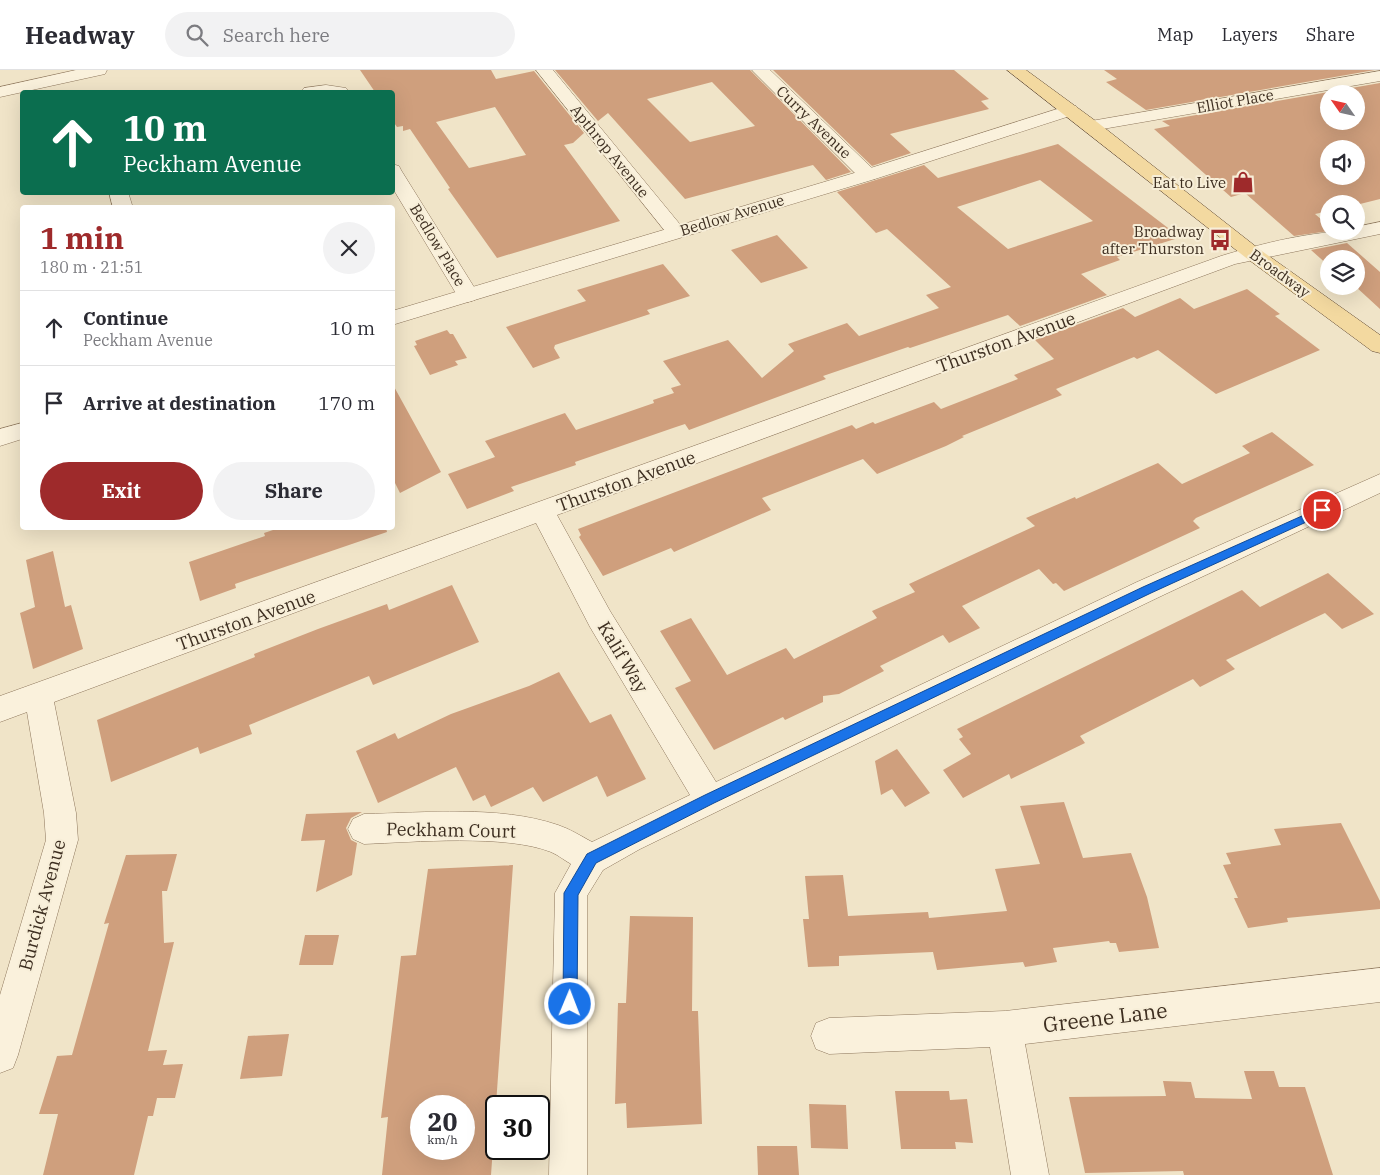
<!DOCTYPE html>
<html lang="en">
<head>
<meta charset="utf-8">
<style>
  body { margin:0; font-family:"IBM Plex Serif",serif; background:#f2f2f3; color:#2b2b33; height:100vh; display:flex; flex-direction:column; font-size:19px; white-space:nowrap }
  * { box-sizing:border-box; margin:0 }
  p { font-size:16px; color:#7c7c81 }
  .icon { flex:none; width:28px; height:28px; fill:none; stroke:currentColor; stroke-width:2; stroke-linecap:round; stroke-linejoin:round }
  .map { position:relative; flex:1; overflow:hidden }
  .side { position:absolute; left:20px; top:135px; width:375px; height:325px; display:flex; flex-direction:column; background:#fff; border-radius:5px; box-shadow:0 5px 20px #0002 }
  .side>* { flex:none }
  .hud { position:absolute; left:20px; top:20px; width:375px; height:105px; border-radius:5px; box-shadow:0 5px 20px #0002; background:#0b6e4f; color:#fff; overflow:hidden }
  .needle { width:32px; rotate:304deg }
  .tools { position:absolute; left:1320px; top:15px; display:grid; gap:10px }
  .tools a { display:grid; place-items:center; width:45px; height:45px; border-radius:50%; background:#fff; box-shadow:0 5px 20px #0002; font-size:25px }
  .speed { position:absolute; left:410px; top:1025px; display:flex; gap:10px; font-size:25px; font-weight:700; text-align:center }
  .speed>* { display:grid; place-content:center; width:65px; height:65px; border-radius:50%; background:#fff; box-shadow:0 5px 20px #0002; line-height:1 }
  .speed small { font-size:12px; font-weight:400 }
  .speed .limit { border:2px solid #111; border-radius:8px; background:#fff; color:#111 }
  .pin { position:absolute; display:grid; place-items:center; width:42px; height:42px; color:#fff; margin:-21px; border:2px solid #fff; border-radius:50%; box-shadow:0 1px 5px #0007 }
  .me { position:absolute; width:55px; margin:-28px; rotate:1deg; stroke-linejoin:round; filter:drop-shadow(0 0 4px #0008) }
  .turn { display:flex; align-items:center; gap:18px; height:105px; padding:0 20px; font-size:22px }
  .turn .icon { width:65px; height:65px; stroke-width:2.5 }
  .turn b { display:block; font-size:35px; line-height:42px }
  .round { display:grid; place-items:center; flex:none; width:52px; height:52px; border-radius:26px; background:#f2f2f3 }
  .summary { display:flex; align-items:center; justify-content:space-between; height:85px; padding:0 20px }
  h1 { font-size:30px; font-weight:700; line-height:38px; color:#9e2a2b }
  .cta { display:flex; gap:10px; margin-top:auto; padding:10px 20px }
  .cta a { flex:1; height:58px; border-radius:30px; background:#9e2a2b; color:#fff; font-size:20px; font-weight:700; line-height:58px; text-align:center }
  .cta a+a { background:#f2f2f3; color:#2b2b33 }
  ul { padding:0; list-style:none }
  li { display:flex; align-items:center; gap:15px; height:75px; padding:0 20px; border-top:1px solid #e1e1e2 }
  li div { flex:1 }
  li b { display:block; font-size:19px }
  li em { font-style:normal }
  header { display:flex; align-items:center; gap:30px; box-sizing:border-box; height:70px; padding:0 25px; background:#fff; border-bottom:1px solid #e1e1e2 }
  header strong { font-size:24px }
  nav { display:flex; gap:28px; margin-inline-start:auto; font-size:18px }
  .search { width:350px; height:45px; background:#f2f2f3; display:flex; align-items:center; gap:12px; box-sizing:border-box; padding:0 18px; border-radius:28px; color:#7c7c81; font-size:19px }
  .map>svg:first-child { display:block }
</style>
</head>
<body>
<header>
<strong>Headway</strong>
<div class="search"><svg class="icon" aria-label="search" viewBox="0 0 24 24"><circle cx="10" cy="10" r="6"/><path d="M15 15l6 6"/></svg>Search here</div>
<nav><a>Map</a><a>Layers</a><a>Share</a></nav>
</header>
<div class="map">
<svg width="1380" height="1105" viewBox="0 0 1380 1105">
  <rect width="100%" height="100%" fill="#f0e4c8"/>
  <!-- building -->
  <path fill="#cf9f7d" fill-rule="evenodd" d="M360,0H491L496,9L534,1L584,63L573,73L564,75L620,151L497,188L448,119L450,118L410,59L403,61V56L397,57L392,50V22H375ZM495,37L526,85L469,98L436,52Z
    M555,0H750L851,102L826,110L813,95L685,129L608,43L598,51ZM712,12L755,56L690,72L647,29Z
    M773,0H954L989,29L981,31L989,39L890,64L911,83L872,96Z
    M1104,0H1375L1146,40L1106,12L1117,9Z
    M1380,13V129L1356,135L1329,134V141L1315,144L1329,156V161L1294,166L1245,123L1231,127L1154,59L1170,56L1162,51ZM1329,24H1356V51H1329ZM1329,79H1356V106H1329Z
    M1058,74L1172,161L1167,163L1175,169L1117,187L1120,190L1081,204L1107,225L1020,256L1008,245L910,278L908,277L823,306L826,309L689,360L685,354L673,358L575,392L576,395L511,417L514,421L467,439L448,404L495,387L485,371L565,343L576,360L654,333L653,330L674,323L671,318L681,315L663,291L728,270L762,308L794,281L788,274L847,253L859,266L939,238L926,225L951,217L887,159L876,163L837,122L924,95L938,108ZM1040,110L1093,151L1008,179L957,137Z
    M777,165L808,198L761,213L731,180Z
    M1347,173L1380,202V239L1355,216L1356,189H1329V196L1311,180Z
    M663,194L690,226L647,240L650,244L555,275L554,278L560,288L533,298L506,257L586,231L577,220Z
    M1247,219L1280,244L1275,246L1320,280L1216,324L1158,280L1137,289L1134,287L1056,319L1062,325L962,366L964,367L946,376L877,404L863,389L762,428L771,440L674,482L671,478L603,506L579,467L581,465L578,459L852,355L856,359L873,352L875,354L934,332L941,339L1018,309L1014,305L1054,289L1035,270L1123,238L1135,247L1180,228L1194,239Z
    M447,260L450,264H453L467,288L455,291L458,295L430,305L414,276L417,275L415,271Z
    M392,313L441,402L400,423L392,407Z
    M1272,362L1314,395L1196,448L1193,451L1200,458L1064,521L1056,513L1053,514L1039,499L962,536L980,558L949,573L943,565L880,596L884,601L839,624L823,626V632L785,650L783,647L714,680L675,618L691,611L660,561L691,548L727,605L786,578L794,589L877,548L872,541L915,522L909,514L1035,456L1026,448L1075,427L1076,429L1158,393L1182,414L1250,383L1242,376Z
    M279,458H386L387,462L235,514L236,518L200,531L189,492L265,466L264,463Z
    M53,481L65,537L71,535L83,579L33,599L20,543L35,537L26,490Z
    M1328,503L1374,544L1342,559L1325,543L1226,590L1235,599L1200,617L1193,609L1080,666L1085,673L1011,709L1009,704L963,728L943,700L971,684L959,669L963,667L957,659L1242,520L1260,537Z
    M452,515L479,572L373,615L369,606L249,655L252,664L200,684L198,677L111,712L97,650L255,587L254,584L318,559L387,534L389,540Z
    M559,602L590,653L611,644L646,709L607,727L597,706L543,732L533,717L491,737L485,725L473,731L456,697L378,733L356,681L395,663L398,669L451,644L529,616Z
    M897,679L930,723L905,737L892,719L881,725L875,691Z
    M1064,732L1083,788L1131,783L1147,827L1159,878L1119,882L1116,873H1110L1109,871L1053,878L1057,892L1025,897L1023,892L937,900L933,882L839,886V896L808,897L803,849H809L805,806L843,805L848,846L928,842L929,848L1007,841L995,799L1040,794L1020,736Z
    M362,742L351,748L346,758L351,770L357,773L352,805L316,822L325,770L301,771L306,744Z
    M1341,753L1380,831V839L1287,848L1288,852L1248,858L1234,828H1238L1223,795L1231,794L1226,783L1281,775L1274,759Z
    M177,784L167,821H162L164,873L174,872L148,981L167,980L163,995L183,994L175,1028H157L153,1046H148L134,1105H43L58,1044H39L57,986L72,985L109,853L104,854L126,785Z
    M513,795L491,1105H382L388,1047L381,1048L401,886L416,885L428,799ZM421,1036H464V1079H421Z
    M630,846L693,847L692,941H698L702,1054L627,1058L626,1033L615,1034L618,933H626Z
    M305,865H339L333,895H299Z
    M289,964L282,1006L240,1009L248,966Z
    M1244,1001H1274L1279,1017H1305L1333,1105H1184L1183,1101L1085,1103L1069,1027L1166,1026L1163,1011L1191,1012L1195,1028L1252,1029Z
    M895,1021H949L950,1030L967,1029L973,1073L955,1072L956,1079H901Z
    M809,1034L846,1035L848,1079L811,1078Z
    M757,1076H797L799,1105H758Z"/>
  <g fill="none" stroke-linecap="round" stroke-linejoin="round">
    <!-- minor casing -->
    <g stroke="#8d765c" stroke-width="1">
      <path id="minor" d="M76,0H107L105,4L0,27V17Z
        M536,0H553L683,158L686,162L683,166L676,168L669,166Z
        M752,0H770L875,101L877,105L875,109H861Z
        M1380,1V11L1091,61L1085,60L1082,56L1085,52L1091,51Z
        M326,15L346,18L349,22H301L304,18Z
        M392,94L399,96L401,100L479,225L475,230L468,232L461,230L457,225L392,117Z
        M109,122H128L133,138H113Z
        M1380,152V164L1235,194L557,445L610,541L716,712L1137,512L1380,404V423L1157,528L640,779L603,800L587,826V1105H549L555,823L571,794C564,790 558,785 551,782C506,764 414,772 364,774L353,769L348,759L353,749L364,744C426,743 499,735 558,755C570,759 581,766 592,772L690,725L590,557L536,453L54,632L76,743L78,770L18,985L13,998L0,1003V925L46,770L44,743L27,642L0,652V626L1221,186C1264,173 1311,161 1356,161V157Z
        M1380,898V932L1025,974L1049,1105H1011L990,977L829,984L816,979L811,966L816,953L829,948L1005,941Z"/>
    </g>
    <!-- tertiary casing -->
    <g stroke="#8d765c" stroke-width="1">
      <path id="tertiary" d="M1070,35L1076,36L1079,40L1076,44L875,109L392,255V241L861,101Z
        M22,353V369L0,376V359Z"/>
    </g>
    <!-- primary casing -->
    <g stroke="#5b4430" stroke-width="1">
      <path id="primary" d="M1007,0H1026L1097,52L1259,179L1380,265V283L1372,281L1245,187Z"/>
    </g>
    <!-- minor -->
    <use href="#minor" fill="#faf1dc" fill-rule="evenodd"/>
    <!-- tertiary -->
    <use href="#tertiary" fill="#faf1dc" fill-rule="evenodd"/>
    <!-- primary -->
    <use href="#primary" fill="#f3d9a0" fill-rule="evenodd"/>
  </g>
  <!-- route -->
  <path fill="#1a73e8" stroke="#114b97" d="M1322,437L1326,438V443L1151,523L714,733L596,793L578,825L577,934L575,939L570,941L565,939L563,934L564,823L587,784L705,725L1143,517Z"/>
  <!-- icons -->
  <defs>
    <g id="shop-bare" transform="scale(1.725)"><path d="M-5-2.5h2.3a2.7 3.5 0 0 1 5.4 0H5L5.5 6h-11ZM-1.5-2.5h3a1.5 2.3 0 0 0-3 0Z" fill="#9e2a2b" stroke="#f7eed8" stroke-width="2.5" paint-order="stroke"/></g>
    <g id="bus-bare" transform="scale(1.725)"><path d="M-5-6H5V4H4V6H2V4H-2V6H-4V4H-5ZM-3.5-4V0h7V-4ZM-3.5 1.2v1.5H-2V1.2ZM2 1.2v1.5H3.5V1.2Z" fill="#9e2a2b" stroke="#f7eed8" stroke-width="2.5" paint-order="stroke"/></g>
  </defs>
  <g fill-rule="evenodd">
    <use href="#shop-bare" x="1243" y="112"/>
    <use href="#bus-bare" x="1220" y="170"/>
  </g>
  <g text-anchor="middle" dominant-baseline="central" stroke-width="4" stroke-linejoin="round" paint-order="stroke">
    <!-- far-street labels -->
    <g font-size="15" fill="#3d2e20" stroke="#f7eed8">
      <text transform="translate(1235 31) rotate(-10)">Elliot Place</text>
      <text transform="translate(814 52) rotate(44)">Curry Avenue</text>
      <text transform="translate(610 81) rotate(51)">Apthrop Avenue</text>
      <text transform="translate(732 145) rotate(-17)">Bedlow Avenue</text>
      <text transform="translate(438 175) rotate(59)">Bedlow Place</text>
      <text transform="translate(1280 203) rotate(36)">Broadway</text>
    </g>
    <!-- far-poi labels -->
    <g font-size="15" fill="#3d2e20" stroke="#f7eed8" text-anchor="end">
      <text x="1226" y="112">Eat to Live</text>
      <text x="1204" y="161">Broadway<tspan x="1204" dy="17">after Thurston</tspan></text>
    </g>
    <!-- street labels -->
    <g font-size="18" fill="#3d2e20" stroke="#f7eed8">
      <text transform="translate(1006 272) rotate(-20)">Thurston Avenue</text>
      <text transform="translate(626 411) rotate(-20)">Thurston Avenue</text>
      <text transform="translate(246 550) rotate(-20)">Thurston Avenue</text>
      <text transform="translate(623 587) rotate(59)">Kalif Way</text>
      <text transform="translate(451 760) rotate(1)">Peckham Court</text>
      <text transform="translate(42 835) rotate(-75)">Burdick Avenue</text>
    </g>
    <!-- near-street labels -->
    <g font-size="21" fill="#3d2e20" stroke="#f7eed8">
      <text transform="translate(1105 947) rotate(-7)">Greene Lane</text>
    </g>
  </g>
</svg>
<div class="tools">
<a><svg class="needle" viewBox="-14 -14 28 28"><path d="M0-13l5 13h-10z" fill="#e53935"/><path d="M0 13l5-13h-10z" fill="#7c7c81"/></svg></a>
<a><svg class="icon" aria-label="sound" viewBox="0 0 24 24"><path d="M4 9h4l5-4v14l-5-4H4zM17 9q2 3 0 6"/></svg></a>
<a><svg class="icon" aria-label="search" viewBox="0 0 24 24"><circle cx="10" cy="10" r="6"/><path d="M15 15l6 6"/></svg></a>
<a><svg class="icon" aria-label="layers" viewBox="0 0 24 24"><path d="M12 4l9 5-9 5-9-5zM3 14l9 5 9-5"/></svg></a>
</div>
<div class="speed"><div>20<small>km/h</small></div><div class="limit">30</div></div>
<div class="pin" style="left:1322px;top:440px;background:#d93025"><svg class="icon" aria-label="arrive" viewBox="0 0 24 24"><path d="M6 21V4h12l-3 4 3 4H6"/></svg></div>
<svg class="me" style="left:570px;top:934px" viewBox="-20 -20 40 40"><circle r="17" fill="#1a73e8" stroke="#fff" stroke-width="3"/><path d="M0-11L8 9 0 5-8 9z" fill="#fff"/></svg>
<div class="hud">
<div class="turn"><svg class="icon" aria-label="ahead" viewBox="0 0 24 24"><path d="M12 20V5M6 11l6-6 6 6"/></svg><div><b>10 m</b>Peckham Avenue</div></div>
</div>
<section class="side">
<div class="summary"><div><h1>1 min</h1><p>180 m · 21:51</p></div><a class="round"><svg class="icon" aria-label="close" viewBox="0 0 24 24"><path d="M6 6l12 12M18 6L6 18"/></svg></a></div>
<ul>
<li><svg class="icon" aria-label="ahead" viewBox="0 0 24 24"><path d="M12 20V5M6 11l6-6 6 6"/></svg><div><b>Continue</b><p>Peckham Avenue</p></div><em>10 m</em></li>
<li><svg class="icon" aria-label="arrive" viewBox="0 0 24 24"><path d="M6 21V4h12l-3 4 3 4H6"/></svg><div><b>Arrive at destination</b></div><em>170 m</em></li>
</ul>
<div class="cta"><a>Exit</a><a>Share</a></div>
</section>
</div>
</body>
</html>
